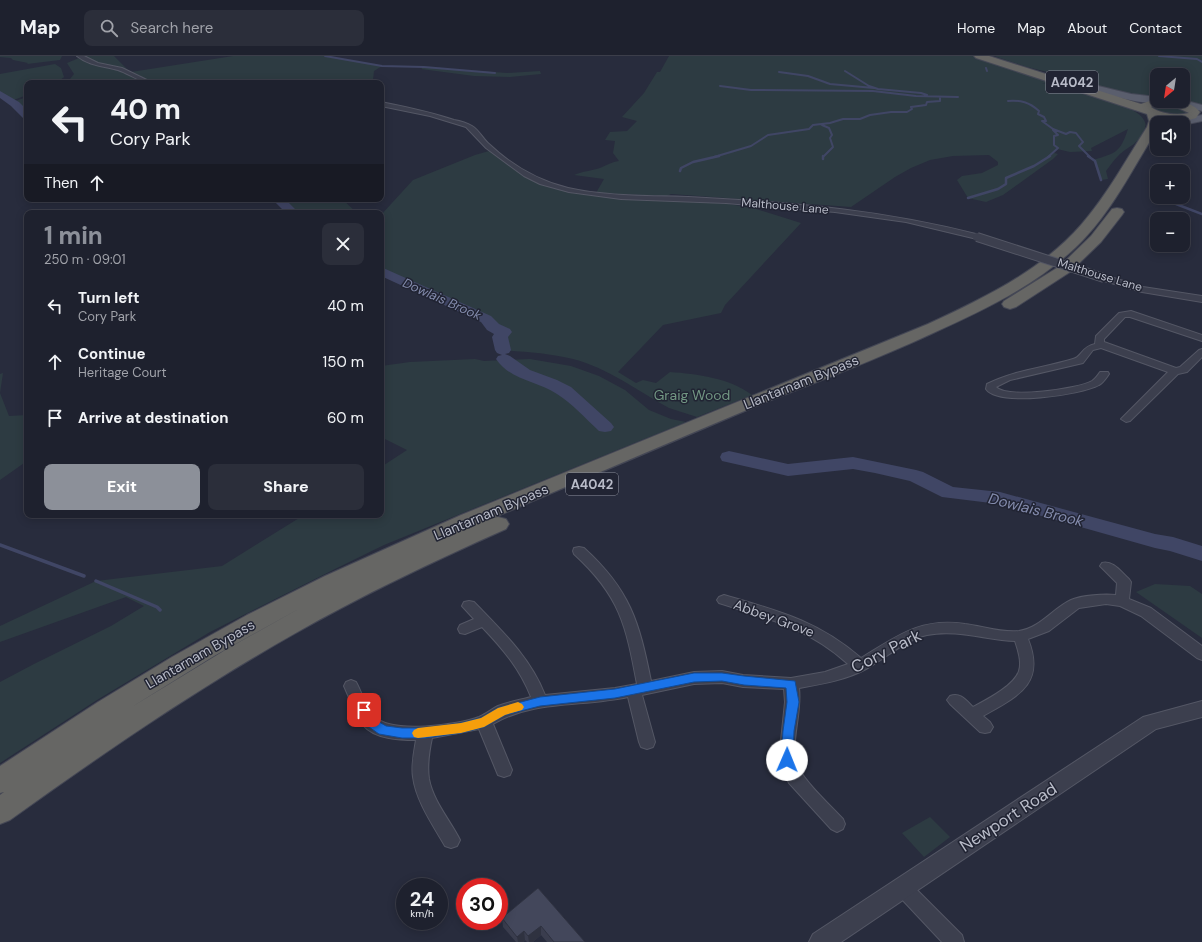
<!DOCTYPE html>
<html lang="en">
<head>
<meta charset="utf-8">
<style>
  body { margin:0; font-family:"DM Sans",sans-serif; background:#2b2e3a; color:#f1f3f6; height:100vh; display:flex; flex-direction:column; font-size:15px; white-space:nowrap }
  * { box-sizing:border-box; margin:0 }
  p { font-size:13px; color:#a1a3aa }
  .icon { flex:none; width:22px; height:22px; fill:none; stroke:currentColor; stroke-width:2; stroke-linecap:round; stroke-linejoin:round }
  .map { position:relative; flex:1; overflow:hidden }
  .side { position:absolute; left:24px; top:154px; width:360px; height:308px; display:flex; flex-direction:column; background:#1e212e; border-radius:8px; box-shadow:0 2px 10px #0003,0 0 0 1px #3c3e4a }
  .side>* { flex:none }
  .hud { position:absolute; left:24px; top:24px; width:360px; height:122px; border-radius:8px; box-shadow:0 2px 10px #0003,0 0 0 1px #3c3e4a; background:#1e212e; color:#f1f3f6; overflow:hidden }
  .needle { width:26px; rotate:210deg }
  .tools { position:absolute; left:1150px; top:12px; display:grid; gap:8px }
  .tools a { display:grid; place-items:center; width:40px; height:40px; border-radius:8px; background:#1e212e; box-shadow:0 2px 10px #0003,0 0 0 1px #3c3e4a; font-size:20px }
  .speed { position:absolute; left:396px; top:822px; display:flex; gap:8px; font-size:20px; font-weight:700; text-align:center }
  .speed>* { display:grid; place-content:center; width:52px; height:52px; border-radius:50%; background:#1e212e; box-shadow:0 2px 10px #0003,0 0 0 1px #3c3e4a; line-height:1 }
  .speed small { font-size:10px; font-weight:400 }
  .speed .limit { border:6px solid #d22; background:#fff; color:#111 }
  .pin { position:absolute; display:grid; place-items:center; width:34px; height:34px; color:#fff; margin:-17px; border-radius:8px; box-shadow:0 2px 6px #0006 }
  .me { position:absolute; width:44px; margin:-22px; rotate:1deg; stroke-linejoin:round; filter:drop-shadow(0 0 3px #0008) }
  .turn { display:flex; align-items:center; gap:14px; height:84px; padding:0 20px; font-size:18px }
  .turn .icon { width:52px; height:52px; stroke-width:2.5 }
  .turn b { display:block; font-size:28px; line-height:34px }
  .then { display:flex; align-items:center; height:38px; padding:0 20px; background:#0003; gap:8px; font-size:15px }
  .round { display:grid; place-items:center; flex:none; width:42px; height:42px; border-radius:8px; background:#2b2e3a }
  .head { display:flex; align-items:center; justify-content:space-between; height:68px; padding:0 20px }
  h1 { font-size:24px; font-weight:800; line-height:30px; color:#8c9099 }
  .button { display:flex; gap:8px; margin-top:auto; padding:8px 20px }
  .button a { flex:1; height:46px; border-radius:8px; background:#8c9099; color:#fff; font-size:16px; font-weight:800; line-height:46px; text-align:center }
  .button a+a { background:#2b2e3a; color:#f1f3f6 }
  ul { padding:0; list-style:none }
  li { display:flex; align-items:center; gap:12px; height:56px; padding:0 20px }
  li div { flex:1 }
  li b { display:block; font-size:15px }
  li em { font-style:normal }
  header { display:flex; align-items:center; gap:24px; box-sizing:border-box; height:56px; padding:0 20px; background:#1e212e; border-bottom:1px solid #3c3e4a }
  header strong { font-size:19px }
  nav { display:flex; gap:22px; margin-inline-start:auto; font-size:14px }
  .search { width:280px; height:36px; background:#2b2e3a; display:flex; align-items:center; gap:10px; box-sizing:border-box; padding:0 14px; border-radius:8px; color:#a1a3aa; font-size:15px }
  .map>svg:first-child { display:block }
</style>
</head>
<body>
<header>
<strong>Map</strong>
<div class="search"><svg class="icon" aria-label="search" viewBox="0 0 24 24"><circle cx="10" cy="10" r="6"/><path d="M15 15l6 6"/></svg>Search here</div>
<nav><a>Home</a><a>Map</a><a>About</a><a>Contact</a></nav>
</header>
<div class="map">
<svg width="1202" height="886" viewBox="0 0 1202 886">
  <rect width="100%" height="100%" fill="#282c3d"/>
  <!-- green -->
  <path fill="#2d3b42" d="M0,0H62L60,4L27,8L28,7L13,4L11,2L0,1Z
    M84,0H114L128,14L94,6Z
    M233,0H325L382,10L374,15L373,24L367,27H155L131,16Z
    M669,0H975L1054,26L1052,28L1042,27C1058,31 1154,48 1145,72C1138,90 1129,89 1118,100C1113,105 1110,110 1106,115L1108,123L1101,124L1095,105L1093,104C1116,97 1120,97 1128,73L1091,92L1092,95L1070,96L1057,93L1054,97L1058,98L1053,103L1003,139L986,146L968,142L957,124L962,120L982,117L998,109V106L989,99L953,100L930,104L911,112L895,121L851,151L671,138L667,140L596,137L604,123L574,119C583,115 591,115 600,112C607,109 612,106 619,105L613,97L615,85L605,84L610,76L627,75L637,65L622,61L644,37L657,16H660Z
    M994,0H1202V51L1183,45V19H1157V43L1107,34L1074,24L1072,22L1027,11Z
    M79,2L90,8L117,13L147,27H73L70,23L74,18L67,7Z
    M55,8L61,12L64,21L57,27H27V39L11,45L0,38V18Z
    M424,11L507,17L540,15L541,18L510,21L474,20L421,13Z
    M27,41V60L12,46Z
    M1157,48L1172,49L1189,56C1178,62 1162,58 1152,52V50Z
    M489,95L527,122L552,132L572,137L729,148L756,153L801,167L725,249L721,257L663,269L618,316L636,327L643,324L656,327L670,316C697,318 730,322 752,339L697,361L669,352C638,335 608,312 573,303C550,297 526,296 503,294L500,281L504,276L493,271L486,263L381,215V159L413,124L475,99Z
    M278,143H342L357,157H293Z
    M475,303L484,305L530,303L571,310L599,320L625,334L649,354L671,363L686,366L384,489L333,514L210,576L97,644L0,707V626L34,608L111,570L144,550L126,541L0,586V570L96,525L222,510L304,459H381V411L407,394L381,381V310L410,306Z
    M3,317L0,337L9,360L27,359V405L0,424V318Z
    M1155,528L1190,530L1202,538V582L1136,536Z
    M930,761L950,781L924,801L902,777Z"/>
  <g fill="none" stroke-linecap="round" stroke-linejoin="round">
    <!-- stream-far2 -->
    <path stroke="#404665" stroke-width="2" d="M325,0L382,10L424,11L495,17
      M1159,0L1197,3L1202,6
      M986,12L987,15
      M845,15L869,30L878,33L921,37L927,39
      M779,16L808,20L830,28L874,32
      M720,30L751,34L873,35L916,40L958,41
      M1008,45C1021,44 1029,46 1039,55L1038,58L1044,61L1046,65H1042L1053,73L1066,78L1070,76L1076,77L1083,86L1079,90L1090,101
      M822,69L829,72L832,79L830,82L833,91L823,101
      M714,101L751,90L768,79L809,73L813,69L830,67L843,63H860L870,59L891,56H907L912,53L911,51L926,49L927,46L940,45V41
      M1048,101L1058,92L1054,89V80L1058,79L1053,74"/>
    <!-- stream-far1 -->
    <path stroke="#404665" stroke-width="2.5" d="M823,100V103
      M1088,100L1095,105L1101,124
      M680,115L681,112L693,106L719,100
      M1170,141L1176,148L1202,158
      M968,142L998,133L1006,128V122L1034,110L1050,100"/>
    <!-- stream -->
    <path stroke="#404665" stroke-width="3.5" d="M0,489L84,520
      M96,525L157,551L160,554"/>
    <!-- river -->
    <path fill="#404665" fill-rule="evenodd" d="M0,35L19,46L27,54V63L23,62L11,50L0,42Z
      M272,143H285L299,157H286Z
      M381,211L491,260L499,268L510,273L512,276L508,281L511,294L509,297L505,298L510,300L530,314L557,324L571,331L611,367L614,371L611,375L605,376L599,375C585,362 573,348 557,338C537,325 510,324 496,303L498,300L502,299L497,297L495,294L492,281L494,278L487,274L481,266L381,220Z
      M729,395L788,408L853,401L916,414L923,416L953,431L1000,436L1155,478L1173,481L1202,490V505L1170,495L1155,492L999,448L942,441L910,425L875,417L853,413L788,420L722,405L720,401L722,397Z"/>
    <!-- minor casing -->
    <g stroke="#545765" stroke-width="2">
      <path id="minor" d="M77,0H84L98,7L122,12L153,27C140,27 130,18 118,14C104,10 89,10 77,0Z
        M381,46C406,51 430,56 454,64C460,65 467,67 472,70C479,74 483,83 489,88C511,109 539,125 568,132C613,142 660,139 706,142C800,147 888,155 980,179L981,181L977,183L906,166L835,156L726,147L621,143L569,136L540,128L524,120L486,92L466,71L430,60L381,50Z
        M1104,219L1143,231L1202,240V246L1142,236L1101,224L1100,222L1101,220Z
        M1131,255L1202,279V285L1130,261H1125L1104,283V286L1176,312L1180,311L1199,294L1202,293V301L1187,316L1178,318L1130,365L1126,366L1121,363L1168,316L1101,292L1093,294L1083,307L1010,324L996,331C1007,343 1078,333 1092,325C1095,323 1098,319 1100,316H1108L1109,318C1106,322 1103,327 1099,329C1081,339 998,351 986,333L987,328C1015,314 1044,312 1073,303C1082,301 1081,291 1095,288L1096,280L1119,257Z
        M579,491L584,492C630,534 639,565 651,625L694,616L722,615L743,619L791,622L825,616L848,608C808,572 769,563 719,547L717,544L719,541L724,539C778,555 817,564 861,602C896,581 920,561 965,568C982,570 1001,577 1019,575C1040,572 1052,553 1071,544C1082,539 1104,538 1116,539L1117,527L1100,510L1102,507C1113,504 1121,516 1129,523L1131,526L1129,543L1151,552L1202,590V604L1197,602L1141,560L1120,550L1106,548L1079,552L1049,575L1028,583C1046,628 1018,640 983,660L990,666L993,671L990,676L985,677L980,676L950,648L947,644L950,640C960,636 966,644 973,651C986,644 1014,630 1019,615C1022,606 1018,594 1015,585C986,584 957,573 927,579C905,584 886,602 866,613C846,624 821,628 799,632C802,656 792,680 795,703C797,719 831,750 843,763L845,768L843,773L837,776L831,773L789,727L779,704L785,646L784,633L743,631L722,627L694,628L642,639L655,686L653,691L647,693L641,691L639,686L628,641C583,651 533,644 493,668L512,714L510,719L504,721L498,719L479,673L432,682C429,696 427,709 429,723C433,745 450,764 460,784L457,790L451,792L445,790C433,769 416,745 413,721C411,709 414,696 416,684C399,684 375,683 363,669C355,658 350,643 344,630L346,626L351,624L356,626C362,637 366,652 375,661C392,678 458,669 479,661C486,658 492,653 498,650C508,646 520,644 531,641C520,613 503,593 482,571L465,578L460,577L458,573L460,569L474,563L462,550L464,546L469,545L474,546C502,575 530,601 545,639L615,632L637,628C626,569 620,540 574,498L573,495L574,492Z
        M902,822L908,825L962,879L964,886H942L896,837L893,831L896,825Z"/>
    </g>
    <!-- tertiary casing -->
    <g stroke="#545765" stroke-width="2">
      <path id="tertiary" d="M1202,645V661L1156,673L841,886H809L813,878L1143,661Z"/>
    </g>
    <!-- primary casing -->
    <g stroke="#454857" stroke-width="2">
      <path id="primary" d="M1086,27L1131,38L1157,41V45H1161C1151,52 1097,36 1083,32L1081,30Z
        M1183,44L1202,49V55L1169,47L1168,45Z
        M1202,59V65L1183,69V67H1170L1171,65Z"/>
    </g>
    <!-- trunk casing -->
    <g stroke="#444755" stroke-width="2">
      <path id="trunk" d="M974,0H989L1141,48L1155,43H1157V45C1172,45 1190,43 1200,56L1196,62C1186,65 1179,67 1168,67L1171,64L1160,62V67H1157V74C1132,113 1111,158 1076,191C1035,230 982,255 931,278C877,303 822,324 766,346C675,384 584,423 493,462L498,461L506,463L509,468L506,473C434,505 362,539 294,578C195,634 102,698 10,764L0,768V739L4,736L0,737V710L98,646L172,601L247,559L325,520L461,459L928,268C982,243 1041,215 1081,169C1107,139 1126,104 1147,71L1149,65L1147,58L976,2ZM1155,49L1176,51L1189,57C1177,60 1161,58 1151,51ZM302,551L214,600L130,652L227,593Z
        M1117,152L1122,153L1124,156L1122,159L1101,186L1070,216L1016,251L1010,253L1004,251L1002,248L1004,245L1060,210L1091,180L1112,153Z"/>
    </g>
    <!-- minor -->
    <use href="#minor" fill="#3c3f4e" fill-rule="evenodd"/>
    <!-- tertiary -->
    <use href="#tertiary" fill="#3c3f4e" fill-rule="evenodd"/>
    <!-- primary -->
    <use href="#primary" fill="#5a5e6d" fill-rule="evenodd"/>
    <!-- trunk -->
    <use href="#trunk" fill="#666664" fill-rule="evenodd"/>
    <!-- minor-bridge casing -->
    <g stroke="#545765" stroke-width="10" stroke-linecap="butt">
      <path id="minor-bridge" d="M977,181L1104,222"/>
    </g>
    <!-- minor-bridge -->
    <use href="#minor-bridge" stroke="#3c3f4e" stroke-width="8"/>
  </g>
  <!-- wall -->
  <path fill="#3a3d4e" d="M538,832L585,886H547L541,879L533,886H527L525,884L523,886H516L503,871L502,862Z"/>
  <!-- shaded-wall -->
  <path fill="#2f3240" d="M541,870V879L533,886H529L528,880Z
    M524,875L525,884L523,886H518L517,881Z"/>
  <!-- building -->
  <path fill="#43475b" stroke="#2f3240" d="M538,832L585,886H554L541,870L528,880L524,875L517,881L502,862Z"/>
  <!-- route -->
  <path fill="#1a73e8" stroke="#114b97" d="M694,617H722L744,620L795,625L799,646L794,675L793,704L792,708L787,709L783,708L781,704L783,675L787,646L786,632L744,629L722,625L694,626L615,642L540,650L505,659L484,671L461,677L425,682H402L379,678L366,669L358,654L360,651L364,649L368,651L374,663L386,670L402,672H425L461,667L481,662L498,652L540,641L615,633Z"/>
  <!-- slow -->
  <path fill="#f59e0b" d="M518,646L522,648L524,651L522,654L505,659L484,671L461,677L418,682L414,681L412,677L414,674L418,672L461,667L481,662L498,652Z"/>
  <g text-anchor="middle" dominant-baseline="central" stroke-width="3" stroke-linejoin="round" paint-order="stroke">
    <!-- far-street labels -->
    <g font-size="12" fill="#b8bbc8" stroke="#212433">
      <text transform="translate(785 150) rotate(5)">Malthouse Lane</text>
      <text transform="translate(1100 219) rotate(17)">Malthouse Lane</text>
    </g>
    <!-- shield labels -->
    <g fill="#212433" stroke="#8b8e9b" stroke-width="1">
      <rect x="1046" y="15" width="52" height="22" rx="3"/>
      <rect x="566" y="417" width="52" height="22" rx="3"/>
    </g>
    <g font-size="13" font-weight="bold" fill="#b8bbc8">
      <text x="1072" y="26">A4042</text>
      <text x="592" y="428">A4042</text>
    </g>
    <!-- far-water labels -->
    <g font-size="13" font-style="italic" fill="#838bac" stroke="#212433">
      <text transform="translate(442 243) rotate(24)">Dowlais Brook</text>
    </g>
    <!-- street labels -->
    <g font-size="14" fill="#b8bbc8" stroke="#212433">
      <text transform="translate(801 326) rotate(-22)">Llantarnam Bypass</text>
      <text transform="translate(491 456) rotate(-23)">Llantarnam Bypass</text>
      <text transform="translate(774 562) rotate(20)">Abbey Grove</text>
      <text transform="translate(200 598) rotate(-30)">Llantarnam Bypass</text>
    </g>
    <!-- park labels -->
    <g font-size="14" fill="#729783" stroke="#212433">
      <text x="692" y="339">Graig Wood</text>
    </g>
    <!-- water labels -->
    <g font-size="15" font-style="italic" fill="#838bac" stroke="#212433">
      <text transform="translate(1036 454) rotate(14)">Dowlais Brook</text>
    </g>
    <!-- near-street labels -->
    <g font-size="17" fill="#b8bbc8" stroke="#212433">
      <text transform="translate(886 595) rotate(-27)">Cory Park</text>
      <text transform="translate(1008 761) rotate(-33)">Newport Road</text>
    </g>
  </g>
</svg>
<div class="tools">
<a><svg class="needle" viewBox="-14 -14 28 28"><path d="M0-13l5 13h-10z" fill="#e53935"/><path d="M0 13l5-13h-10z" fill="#a1a3aa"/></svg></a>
<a><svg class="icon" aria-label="sound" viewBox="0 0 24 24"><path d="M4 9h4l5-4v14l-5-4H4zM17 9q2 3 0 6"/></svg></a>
<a>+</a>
<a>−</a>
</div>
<div class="speed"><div>24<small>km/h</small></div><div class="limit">30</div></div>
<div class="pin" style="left:364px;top:654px;background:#d93025"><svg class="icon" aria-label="arrive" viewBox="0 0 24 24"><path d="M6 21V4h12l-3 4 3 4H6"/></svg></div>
<svg class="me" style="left:787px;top:704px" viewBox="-20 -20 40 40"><circle r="19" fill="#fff"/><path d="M0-13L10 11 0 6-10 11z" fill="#1a73e8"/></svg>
<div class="hud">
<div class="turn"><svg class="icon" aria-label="left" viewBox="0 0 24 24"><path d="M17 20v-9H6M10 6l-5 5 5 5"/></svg><div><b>40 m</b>Cory Park</div></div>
<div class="then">Then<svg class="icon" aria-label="ahead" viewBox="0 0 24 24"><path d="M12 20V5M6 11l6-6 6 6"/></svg></div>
</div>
<section class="side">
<div class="head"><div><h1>1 min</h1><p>250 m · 09:01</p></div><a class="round"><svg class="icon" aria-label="close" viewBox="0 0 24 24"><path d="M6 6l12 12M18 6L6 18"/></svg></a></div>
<ul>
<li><svg class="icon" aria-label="left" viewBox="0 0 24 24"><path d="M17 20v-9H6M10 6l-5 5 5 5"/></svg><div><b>Turn left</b><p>Cory Park</p></div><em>40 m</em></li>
<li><svg class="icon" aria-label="ahead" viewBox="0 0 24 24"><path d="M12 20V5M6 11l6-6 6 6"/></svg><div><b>Continue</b><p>Heritage Court</p></div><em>150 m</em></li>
<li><svg class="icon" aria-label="arrive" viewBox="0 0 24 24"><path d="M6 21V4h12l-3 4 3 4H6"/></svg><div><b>Arrive at destination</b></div><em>60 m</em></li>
</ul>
<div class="button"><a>Exit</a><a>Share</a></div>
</section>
</div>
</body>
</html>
